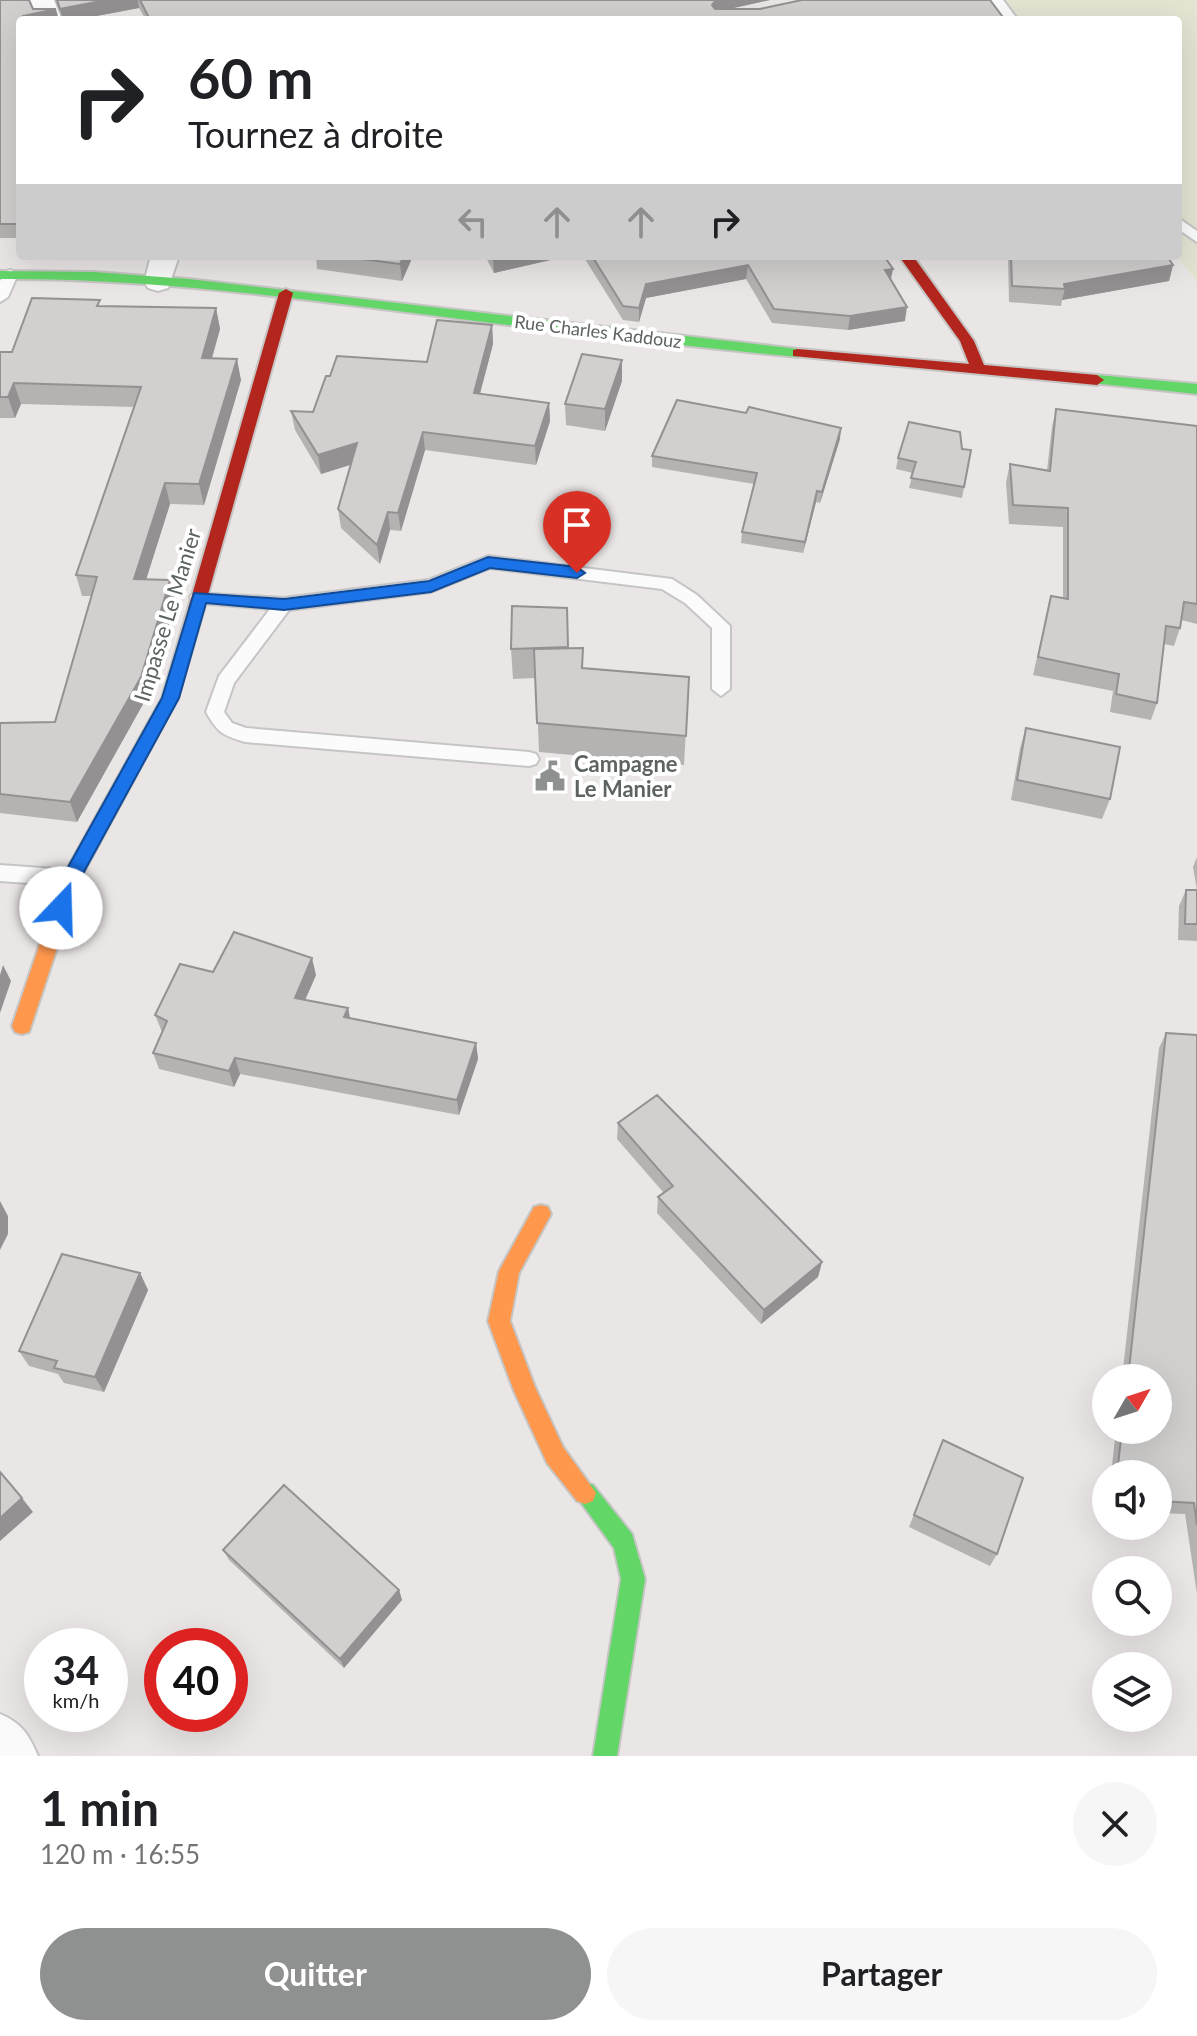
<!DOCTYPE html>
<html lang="fr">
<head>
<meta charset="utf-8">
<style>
  body { margin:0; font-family:Lato,sans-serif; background:#f6f6f6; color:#202124; height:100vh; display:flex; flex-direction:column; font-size:30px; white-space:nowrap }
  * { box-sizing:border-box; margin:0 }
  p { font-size:26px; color:#757577 }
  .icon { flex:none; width:44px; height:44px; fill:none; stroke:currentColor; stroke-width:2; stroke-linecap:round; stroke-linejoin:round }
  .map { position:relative; height:1756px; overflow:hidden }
  .side { display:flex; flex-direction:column; background:#fff; flex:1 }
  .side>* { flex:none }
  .banner { position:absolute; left:16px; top:16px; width:1166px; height:244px; border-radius:8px; box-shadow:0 8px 32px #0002; background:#fff; color:#202124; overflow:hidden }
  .needle { width:52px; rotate:51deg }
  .controls { position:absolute; left:1092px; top:1364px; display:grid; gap:16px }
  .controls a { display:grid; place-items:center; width:80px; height:80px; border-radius:50%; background:#fff; box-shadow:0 8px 32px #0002; font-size:40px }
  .speed { position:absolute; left:24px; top:1628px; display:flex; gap:16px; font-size:40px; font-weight:700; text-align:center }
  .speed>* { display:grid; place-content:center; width:104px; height:104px; border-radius:50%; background:#fff; box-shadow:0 8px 32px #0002; line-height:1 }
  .speed small { font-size:20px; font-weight:400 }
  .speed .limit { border:12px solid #d22; background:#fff; color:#111 }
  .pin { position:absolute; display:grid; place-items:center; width:68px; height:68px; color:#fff; margin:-82px -34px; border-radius:50% 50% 50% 0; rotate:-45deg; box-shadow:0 0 8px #0007 }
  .pin .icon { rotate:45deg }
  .me { position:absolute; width:88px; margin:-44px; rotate:21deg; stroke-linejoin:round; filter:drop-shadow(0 0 6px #0008) }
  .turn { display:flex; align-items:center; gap:28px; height:168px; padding:0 40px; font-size:36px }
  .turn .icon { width:104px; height:104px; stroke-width:2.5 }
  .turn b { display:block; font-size:56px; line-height:68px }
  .lanes { display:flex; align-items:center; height:76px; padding:0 40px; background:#0003; justify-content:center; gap:40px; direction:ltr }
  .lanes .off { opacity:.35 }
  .round { display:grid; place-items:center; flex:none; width:84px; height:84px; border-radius:42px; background:#f6f6f6 }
  .head { display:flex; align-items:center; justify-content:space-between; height:136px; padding:0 40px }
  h1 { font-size:48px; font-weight:700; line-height:60px }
  .action { display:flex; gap:16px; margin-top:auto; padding:16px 40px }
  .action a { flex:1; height:92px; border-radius:48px; background:#8e9190; color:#fff; font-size:32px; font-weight:700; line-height:92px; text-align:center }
  .action a+a { background:#f6f6f6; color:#202124 }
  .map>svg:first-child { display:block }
</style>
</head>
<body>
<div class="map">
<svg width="1197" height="1756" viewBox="0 0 1197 1756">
  <rect width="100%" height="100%" fill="#ebe6e6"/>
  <!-- green -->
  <path fill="#e3e4d2" d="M976,0H1197V282L1177,256L1178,20H992Z"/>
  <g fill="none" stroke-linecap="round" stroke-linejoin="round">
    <!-- lane casing -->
    <g stroke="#c6c5c5" stroke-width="4">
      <path id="lane" d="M990,0H1003L1018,20H1005Z
        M1178,218L1197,231V242L1178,229Z
        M11,270L18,274L8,297L0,302V281L6,271Z
        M488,556L672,579L697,595L730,626V689L721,696L712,689V628L685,603L662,589L490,568L431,592L289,610L234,683L224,712L232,723L246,728L529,752L536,754L539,759L536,764L529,766L245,742C222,735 218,733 206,712L219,676L270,609L199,603L193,601L190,597L193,593L284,598L428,580Z
        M0,865L71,870L78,872L81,878L78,884L71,886L0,881Z"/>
    </g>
    <!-- street casing -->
    <g stroke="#c6c5c5" stroke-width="4">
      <path id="street" d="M30,0H54L62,20H38Z
        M151,256H179L168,288L158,291L148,288L144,282Z
        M0,1714C22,1723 29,1735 38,1756H0Z"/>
    </g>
    <!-- fast casing -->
    <g stroke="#c5c5c4" stroke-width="4">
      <path id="fast" d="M0,271L94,272L188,279L798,349L805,353L798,357C675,345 552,331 430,315C287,297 144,278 0,279Z
        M1097,375L1197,384V394L1092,383L1090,380Z
        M585,1482L593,1485L632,1534L645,1579L617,1756H593L621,1579L614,1548L574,1493L577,1485Z"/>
    </g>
    <!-- slow casing -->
    <g stroke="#c5c5c4" stroke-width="4">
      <path id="slow" d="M196,603L204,609L178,698L80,879L29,1032L22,1034L15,1032L12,1026L62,878L162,698L188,609Z
        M541,1205L548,1207L551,1214L519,1273L510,1321L535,1387L563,1447L596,1493L593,1501L585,1504L577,1501L547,1463L514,1391L488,1321L499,1271L534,1207Z"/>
    </g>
    <!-- jam casing -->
    <g stroke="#c5c5c4" stroke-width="4">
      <path id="jam" d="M899,256H913L974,341L984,365L1097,375L1104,380L1097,385L793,356V350L798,349L969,364L960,341Z
        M286,289L293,293L204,609L196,615L188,609L279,293Z"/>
    </g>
    <!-- lane -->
    <use href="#lane" fill="#fcfbfb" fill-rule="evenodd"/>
    <!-- street -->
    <use href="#street" fill="#fcfbfb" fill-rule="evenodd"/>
    <!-- fast -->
    <use href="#fast" fill="#63d668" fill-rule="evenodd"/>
    <!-- slow -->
    <use href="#slow" fill="#ff974d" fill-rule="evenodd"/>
    <!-- jam -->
    <use href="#jam" fill="#b3261e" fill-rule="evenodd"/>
  </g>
  <!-- wall -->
  <path fill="#b5b2b2" d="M0,0L20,20V238H0Z
    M55,0H770L728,9L1005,20H146L139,8L75,20H63Z
    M316,256H413L402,281L317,269Z
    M485,256H568L494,273Z
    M583,256H884L905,321L848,330L772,323L746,279L646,298L639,322L623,320Z
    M1008,256H1167L1173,265L1169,281L1062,300L1061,306L1009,302Z
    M101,306L216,308L220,329L212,358L241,380L204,505L170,504L146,579L176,601L147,697L77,822L0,813V723L55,722L91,596H82L76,575L134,407L21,404L15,418H0V352H12Z
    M492,325L493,344L480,394L549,403L550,421L536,465L425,450L401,531L390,530L380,564L341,528L338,509L351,464L321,474L295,430L291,411L313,412L330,376L427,362Z
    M622,381L605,431L566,425L565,404Z
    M1056,409L1197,426V624L1181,620L1180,628L1174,646L1164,644L1157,703L1151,720L1110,712L1113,691L1033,675L1051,596L1063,598V527L1009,524L1006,482L1010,464L1047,470L1052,427Z
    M840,439L820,503L816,502L803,553L741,543L742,532L754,484L652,467V456Z
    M962,449L971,450L962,498L909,488L913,473L896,469L898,458Z
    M567,608L568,648L583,668L689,677L684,765L539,752L536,678L513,679L511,649Z
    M1026,728L1110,799L1102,819L1011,800L1020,748Z
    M1197,857V941L1178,940L1179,906L1186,890H1197L1193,867Z
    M213,972L316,975L305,1000L348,1008L350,1018L476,1043L478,1059L459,1115L240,1074L234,1087L159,1069L153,1053L162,1032L155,1015Z
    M1166,1033L1197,1035V1594L1185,1514L1158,1513V1474H1111L1116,1430H1158V1378H1122L1159,1048Z
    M618,1123L822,1262L818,1277L761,1324L657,1213L658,1197L663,1192L617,1139Z
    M140,1273L148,1290L104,1392L64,1383L58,1374L29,1366L19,1351Z
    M938,1454L997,1554L990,1566L909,1527Z
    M223,1550L399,1590L402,1600L344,1668L229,1560Z"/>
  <!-- shaded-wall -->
  <path fill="#939191" d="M106,0H138L139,8L75,20H63L60,9Z
    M716,0H770L716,12L712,5Z
    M56,9L59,20H25L23,16Z
    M404,256H413L402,281L400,264Z
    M507,256H568L494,273L493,259Z
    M748,265L746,279L646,298L639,322V308L646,284Z
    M1173,265L1169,281L1062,300L1065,289L1064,284Z
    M893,269L890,283L885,270Z
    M907,307L905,321L848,330L850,316Z
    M216,308L220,329L206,379L202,358Z
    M492,325L493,344L475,412L474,393Z
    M237,359L241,380L204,505L199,484Z
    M622,360V381L605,431V409Z
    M14,383L21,404L15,418L8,397Z
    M549,403L550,421L536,465L535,446Z
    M841,428L840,439L820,503L822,492Z
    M423,432L425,450L401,531L398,513Z
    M357,443L360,462L321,474L318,455Z
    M165,483L170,504L140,599L134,579Z
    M817,491L816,502L803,553L805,542Z
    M388,512L390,530L380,564L377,545Z
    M170,580L176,601L147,697L77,822L70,802Z
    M312,958L316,975L299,1014L295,998Z
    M3,965L11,981L0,1013V975Z
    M348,1008L351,1024L344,1017Z
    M476,1043L478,1059L459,1115L457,1100Z
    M235,1058L240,1074L234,1087L229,1071Z
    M0,1201L8,1216V1234L0,1250Z
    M822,1262L818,1277L761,1324L764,1310Z
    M140,1273L148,1290L104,1392L95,1377Z
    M22,1498L33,1512L0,1541V1518Z
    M399,1590L402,1600L344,1668L340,1659Z"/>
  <!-- building -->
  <path fill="#d2cfcf" stroke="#939191" stroke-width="2" d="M0,0H29L33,9H56L23,16L25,20H20V224H0Z
    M57,0H106L60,9Z
    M140,0H716L712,5L715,9H760L802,0H990L1005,20H150Z
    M339,256H404L400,264Z
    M492,256H507L493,259Z
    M592,256H884L893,269L885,270L907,307L850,316L774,309L748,265L646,284L639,308L623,306Z
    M1011,256H1167L1173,265L1064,284L1065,289L1012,286Z
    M32,298L100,300L97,306L216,308L202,358L237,359L199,484L165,483L134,579L170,580L141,677L70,802L0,794V723L55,722L97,577L76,575L141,387L14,383L8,397H0V352H12Z
    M437,320L492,325L474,393L549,403L535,446L423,432L398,513L388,512L377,545L338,509L357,443L318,455L291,411L313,412L326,376H330L337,356L427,362Z
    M582,354L622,360L605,409L565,404Z
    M677,400L746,413L749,407L841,428L822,492L817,491L805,542L742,532L757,473L652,456Z
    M1056,409L1197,426V604L1184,602L1180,628L1166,626L1157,703L1116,694L1119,674L1038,657L1051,596L1068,599V508L1013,505L1010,464L1050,471Z
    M909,422L960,432L962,449L971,450L964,487L911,478L916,462L898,458Z
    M512,606L567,608L568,647L511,649Z
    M583,648L582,668L689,677L686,736L537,723L534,649Z
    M1026,728L1120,747L1110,799L1017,780Z
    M1186,890H1197V924H1185Z
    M234,932L312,958L295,998L348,1008L344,1017L476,1043L457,1100L235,1058L229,1071L153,1053L167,1021L155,1015L180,964L213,972Z
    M1166,1033L1197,1035V1525L1194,1503L1158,1501V1474H1117L1122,1430H1158V1378H1128Z
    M657,1095L822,1262L764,1310L658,1197L673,1186L618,1123Z
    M62,1254L140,1273L95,1377L54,1368L57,1361L19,1351Z
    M943,1440L1023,1478L997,1554L914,1515Z
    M0,1472L22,1498L0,1518Z
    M284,1485L399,1590L340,1659L223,1550Z"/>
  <!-- route -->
  <path fill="#1a73e8" stroke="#114b97" stroke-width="2" d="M488,557L577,567L585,573L577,578L490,568L431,592L284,610L206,603L179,698L80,879L68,913H55L52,908L62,878L162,698L194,593L284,599L429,581Z"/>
  <!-- icons -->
  <defs>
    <g id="civic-bare" transform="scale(2.4)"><path d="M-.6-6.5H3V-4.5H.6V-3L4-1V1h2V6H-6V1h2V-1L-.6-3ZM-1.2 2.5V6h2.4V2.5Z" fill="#8e9190" stroke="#fff" stroke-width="2.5" paint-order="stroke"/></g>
  </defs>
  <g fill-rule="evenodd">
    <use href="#civic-bare" x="550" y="776"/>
  </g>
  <g text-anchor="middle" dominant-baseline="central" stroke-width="8" stroke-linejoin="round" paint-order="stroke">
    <!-- far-street labels -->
    <g font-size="18" fill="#5c6361" stroke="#fff">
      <text transform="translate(598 331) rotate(7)">Rue Charles Kaddouz</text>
    </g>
    <!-- street labels -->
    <g font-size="22" fill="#5c6361" stroke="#fff">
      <text transform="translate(167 615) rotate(-73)">Impasse Le Manier</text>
    </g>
    <!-- poi labels -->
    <g font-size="22" font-weight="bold" fill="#5c6361" stroke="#fff" text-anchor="start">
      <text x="574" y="763">Campagne<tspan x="574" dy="25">Le Manier</tspan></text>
    </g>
  </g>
</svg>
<div class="controls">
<a><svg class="needle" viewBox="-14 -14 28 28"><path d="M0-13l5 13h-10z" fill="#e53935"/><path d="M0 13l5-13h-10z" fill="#757577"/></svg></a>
<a><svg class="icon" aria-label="sound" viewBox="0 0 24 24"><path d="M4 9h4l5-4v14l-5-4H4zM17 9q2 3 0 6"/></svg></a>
<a><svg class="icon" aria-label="search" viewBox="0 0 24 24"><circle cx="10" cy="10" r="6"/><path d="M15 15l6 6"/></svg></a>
<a><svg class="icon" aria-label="layers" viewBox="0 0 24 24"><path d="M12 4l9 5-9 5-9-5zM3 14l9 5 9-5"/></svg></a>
</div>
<div class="speed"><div>34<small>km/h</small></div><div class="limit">40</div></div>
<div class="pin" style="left:577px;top:573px;background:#d93025"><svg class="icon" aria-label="arrive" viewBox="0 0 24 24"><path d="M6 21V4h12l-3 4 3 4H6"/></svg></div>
<svg class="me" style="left:61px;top:908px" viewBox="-20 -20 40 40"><circle r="19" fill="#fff"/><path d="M0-13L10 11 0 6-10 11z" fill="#1a73e8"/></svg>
<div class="banner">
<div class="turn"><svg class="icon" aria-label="right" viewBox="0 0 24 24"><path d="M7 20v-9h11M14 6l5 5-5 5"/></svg><div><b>60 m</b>Tournez à droite</div></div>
<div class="lanes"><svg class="icon off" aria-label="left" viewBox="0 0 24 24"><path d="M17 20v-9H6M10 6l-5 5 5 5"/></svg><svg class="icon off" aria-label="ahead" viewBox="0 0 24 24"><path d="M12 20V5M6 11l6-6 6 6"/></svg><svg class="icon off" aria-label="ahead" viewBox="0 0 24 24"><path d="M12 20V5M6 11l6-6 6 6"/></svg><svg class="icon" aria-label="right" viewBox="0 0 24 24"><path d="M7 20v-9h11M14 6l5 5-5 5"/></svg></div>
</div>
</div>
<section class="side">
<div class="head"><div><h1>1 min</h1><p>120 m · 16:55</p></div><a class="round"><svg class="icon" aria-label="close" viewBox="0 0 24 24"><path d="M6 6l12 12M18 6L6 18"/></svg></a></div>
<div class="action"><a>Quitter</a><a>Partager</a></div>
</section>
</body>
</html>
